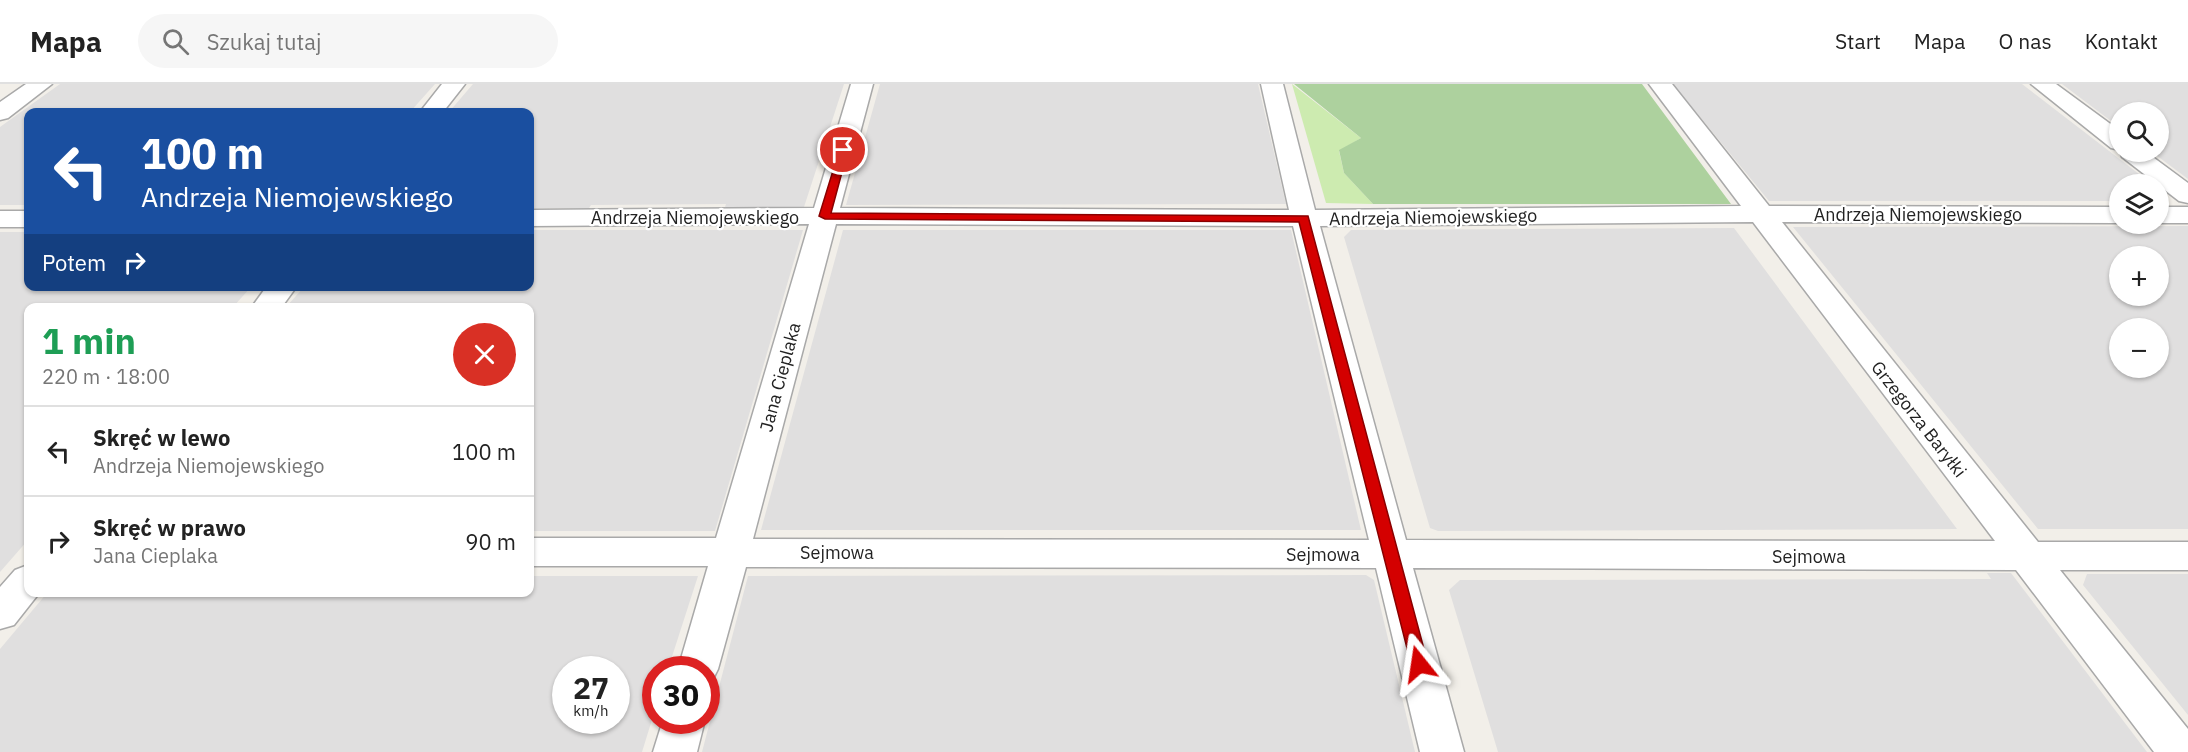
<!DOCTYPE html>
<html lang="pl">
<head>
<meta charset="utf-8">
<style>
  body { margin:0; font-family:"IBM Plex Sans",sans-serif; background:#f6f6f6; color:#222; height:100vh; display:flex; flex-direction:column; font-size:22px; white-space:nowrap }
  * { box-sizing:border-box; margin:0 }
  p { font-size:20px; color:#767676 }
  .icon { flex:none; width:33px; height:33px; fill:none; stroke:currentColor; stroke-width:2; stroke-linecap:round; stroke-linejoin:round }
  .map { position:relative; flex:1; overflow:hidden }
  .side { position:absolute; left:24px; top:219px; width:510px; height:294px; display:flex; flex-direction:column; background:#fff; border-radius:12px; box-shadow:0 2px 4px #0004 }
  .side>* { flex:none }
  .guide { position:absolute; left:24px; top:24px; width:510px; height:183px; border-radius:12px; box-shadow:0 2px 4px #0004; background:#1a4fa0; color:#fff; overflow:hidden }
  .controls { position:absolute; left:2109px; top:18px; display:grid; gap:12px }
  .controls a { display:grid; place-items:center; width:60px; height:60px; border-radius:50%; background:#fff; box-shadow:0 2px 4px #0004; font-size:30px }
  .speed { position:absolute; left:552px; top:572px; display:flex; gap:12px; font-size:30px; font-weight:700; text-align:center }
  .speed>* { display:grid; place-content:center; width:78px; height:78px; border-radius:50%; background:#fff; box-shadow:0 2px 4px #0004; line-height:1 }
  .speed small { font-size:15px; font-weight:400 }
  .speed .limit { border:9px solid #d22; background:#fff; color:#111 }
  .pin { position:absolute; display:grid; place-items:center; width:51px; height:51px; color:#fff; margin:-26px; border:3px solid #fff; border-radius:50%; box-shadow:0 2px 6px #0007 }
  .me { position:absolute; width:66px; margin:-33px; rotate:345deg; stroke-linejoin:round; filter:drop-shadow(0 0 4px #0008) }
  .turn { display:flex; align-items:center; gap:21px; height:126px; padding:0 18px; font-size:27px }
  .turn .icon { width:78px; height:78px; stroke-width:2.5 }
  .turn b { display:block; font-size:42px; line-height:51px }
  .then { display:flex; align-items:center; height:57px; padding:0 18px; background:#0003; gap:12px; font-size:22px }
  .round { display:grid; place-items:center; flex:none; width:63px; height:63px; border-radius:32px; background:#f6f6f6 }
  .overview { display:flex; align-items:center; justify-content:space-between; height:102px; padding:0 18px }
  h1 { font-size:36px; font-weight:800; line-height:45px; color:#1e9e55 }
  ul { padding:0; list-style:none }
  li { display:flex; align-items:center; gap:18px; height:90px; padding:0 18px; border-top:2px solid #e0e0e0 }
  li div { flex:1 }
  li b { display:block; font-size:22px }
  li em { font-style:normal }
  header { display:flex; align-items:center; gap:36px; box-sizing:border-box; height:84px; padding:0 30px; background:#fff; border-bottom:2px solid #e0e0e0 }
  header strong { font-size:28px }
  nav { display:flex; gap:33px; margin-inline-start:auto; font-size:21px }
  .search { width:420px; height:54px; background:#f6f6f6; display:flex; align-items:center; gap:15px; box-sizing:border-box; padding:0 21px; border-radius:33px; color:#767676; font-size:22px }
  .map>svg:first-child { display:block }
</style>
</head>
<body>
<header>
<strong>Mapa</strong>
<div class="search"><svg class="icon" aria-label="search" viewBox="0 0 24 24"><circle cx="10" cy="10" r="6"/><path d="M15 15l6 6"/></svg>Szukaj tutaj</div>
<nav><a>Start</a><a>Mapa</a><a>O nas</a><a>Kontakt</a></nav>
</header>
<div class="map">
<svg width="2188" height="668" viewBox="0 0 2188 668">
  <rect width="100%" height="100%" fill="#f2efe9"/>
  <!-- residential -->
  <path fill="#e0dfdf" fill-rule="evenodd" d="M60,0H435L410,28H28V121H0V43Z
    M473,0H844L804,123H725L726,120L591,121L589,124H530V28H449Z
    M880,0H1258L1286,120L846,121Z
    M1673,0H2022L2152,100H2120L2119,117H1769Z
    M2062,0H2188V95L2152,68H2158V28H2120L2119,43Z
    M2188,142V445H2038L1793,143ZM2120,172H2158V212H2120ZM2120,244H2158V284H2120Z
    M1734,144L1957,445L1438,447L1430,444L1344,153L1351,146Z
    M530,146H803L715,447H530V224L286,223L304,203L530,202Z
    M843,146H1291L1361,446H761Z
    M0,148H28V202L251,203L233,223L28,224V456L0,488Z
    M1987,489H2011L2147,668H1498L1449,506L1460,496L1991,495Z
    M2087,490H2188V631L2083,501Z
    M1366,491L1374,496L1415,668H702L748,492Z
    M530,492H698L668,585H656L655,626L642,668H0V565L47,509L530,508ZM566,585H616V636H566Z"/>
  <!-- grass -->
  <path fill="#cdebb0" d="M1292,0L1361,54L1339,67L1344,89L1373,120L1326,119Z"/>
  <!-- forest -->
  <path fill="#add19e" d="M1294,0H1642L1731,120H1373L1344,89L1339,66L1361,54Z"/>
  <g fill="none" stroke-linecap="round" stroke-linejoin="round">
    <!-- minor casing -->
    <g stroke="#a9a9a9" stroke-width="3">
      <path id="minor" d="M26,0H52L8,34L0,36V18Z
        M442,0H465L443,28H420Z
        M851,0H873L840,124L1289,126L1261,0H1283L1315,126L1741,122L1649,0H1672L1769,122L2120,123V139L1782,138L2038,458H2188V486H2060L2188,645V668H2154L2016,486L1413,484L1464,668H1420L1376,484L746,483L718,585L712,597L706,599V585H678L708,482H530V454H716L809,140L530,142V126L814,124ZM1753,138L1995,457L1406,456L1320,142ZM836,140L1293,142L1369,456L753,455Z
        M2031,0H2056L2120,47V66L2111,64Z
        M2120,67L2146,68L2188,99V119L2179,117L2122,73Z
        M2158,123H2188V139H2158Z
        M0,127H28V143H0Z
        M267,202H297L281,224H251Z
        M28,481V508H40L14,541L0,545V503L15,486Z
        M663,636H705L697,668H653Z"/>
    </g>
    <!-- minor -->
    <use href="#minor" fill="#fff" fill-rule="evenodd"/>
  </g>
  <!-- route -->
  <path fill="#d40000" stroke="#8a0000" stroke-width="1.5" d="M840,64L848,66L831,129L1308,132L1428,580L1425,585L1419,587L1413,585L1411,580L1299,138L825,135L819,132Z"/>
  <g text-anchor="middle" dominant-baseline="central" stroke-width="4.5" stroke-linejoin="round" paint-order="stroke">
    <!-- street labels -->
    <g font-size="18" fill="#222" stroke="#fff">
      <text x="1918" y="130">Andrzeja Niemojewskiego</text>
      <text x="695" y="133">Andrzeja Niemojewskiego</text>
      <text transform="translate(1433 133) rotate(-1)">Andrzeja Niemojewskiego</text>
      <text transform="translate(780 293) rotate(-75)">Jana Cieplaka</text>
      <text transform="translate(1919 335) rotate(52)">Grzegorza Baryłki</text>
      <text x="837" y="468">Sejmowa</text>
      <text x="1323" y="470">Sejmowa</text>
      <text x="1809" y="472">Sejmowa</text>
    </g>
  </g>
</svg>
<div class="controls">
<a><svg class="icon" aria-label="search" viewBox="0 0 24 24"><circle cx="10" cy="10" r="6"/><path d="M15 15l6 6"/></svg></a>
<a><svg class="icon" aria-label="layers" viewBox="0 0 24 24"><path d="M12 4l9 5-9 5-9-5zM3 14l9 5 9-5"/></svg></a>
<a>+</a>
<a>−</a>
</div>
<div class="speed"><div>27<small>km/h</small></div><div class="limit">30</div></div>
<div class="pin" style="left:843px;top:66px;background:#d93025"><svg class="icon" aria-label="arrive" viewBox="0 0 24 24"><path d="M6 21V4h12l-3 4 3 4H6"/></svg></div>
<svg class="me" style="left:1419px;top:580px" viewBox="-20 -20 40 40"><path d="M0-17L14 15 0 8-14 15z" fill="#d40000" stroke="#fff" stroke-width="4"/></svg>
<div class="guide">
<div class="turn"><svg class="icon" aria-label="left" viewBox="0 0 24 24"><path d="M17 20v-9H6M10 6l-5 5 5 5"/></svg><div><b>100 m</b>Andrzeja Niemojewskiego</div></div>
<div class="then">Potem<svg class="icon" aria-label="right" viewBox="0 0 24 24"><path d="M7 20v-9h11M14 6l5 5-5 5"/></svg></div>
</div>
<section class="side">
<div class="overview"><div><h1>1 min</h1><p>220 m · 18:00</p></div><a class="round" style="background:#d93025;color:#fff"><svg class="icon" aria-label="close" viewBox="0 0 24 24"><path d="M6 6l12 12M18 6L6 18"/></svg></a></div>
<ul>
<li><svg class="icon" aria-label="left" viewBox="0 0 24 24"><path d="M17 20v-9H6M10 6l-5 5 5 5"/></svg><div><b>Skręć w lewo</b><p>Andrzeja Niemojewskiego</p></div><em>100 m</em></li>
<li><svg class="icon" aria-label="right" viewBox="0 0 24 24"><path d="M7 20v-9h11M14 6l5 5-5 5"/></svg><div><b>Skręć w prawo</b><p>Jana Cieplaka</p></div><em>90 m</em></li>
</ul>
</section>
</div>
</body>
</html>
